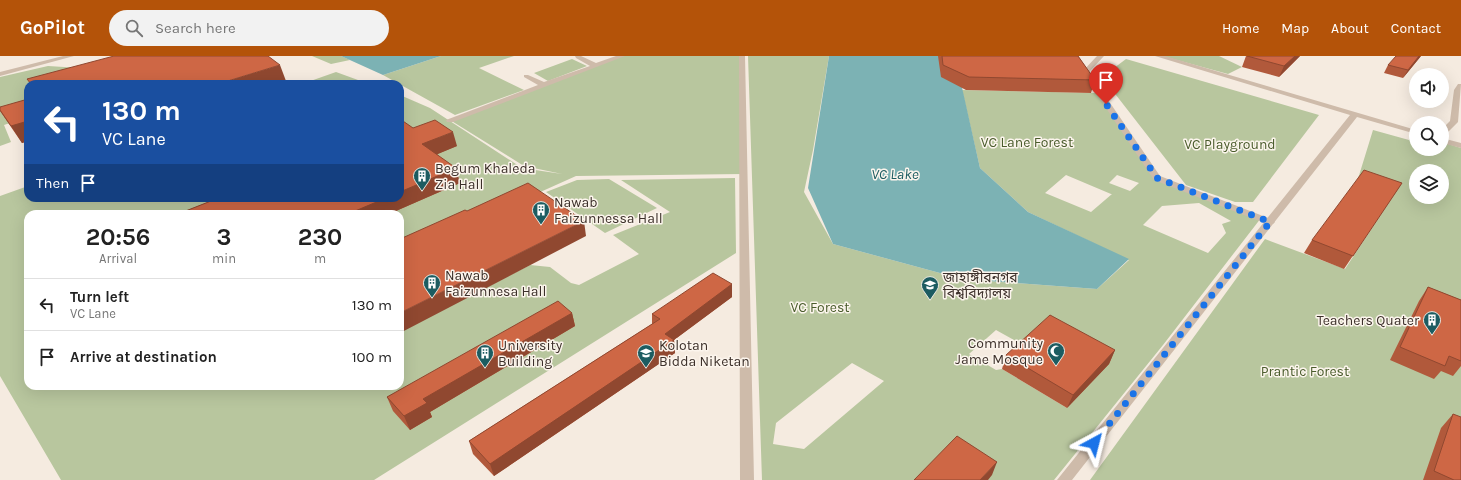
<!DOCTYPE html>
<html lang="en">
<head>
<meta charset="utf-8">
<style>
  body { margin:0; font-family:Karla,"Noto Sans Bengali",sans-serif; background:#f2f2f2; color:#222; height:100vh; display:flex; flex-direction:column; font-size:15px; white-space:nowrap }
  * { box-sizing:border-box; margin:0 }
  p { font-size:13px; color:#767676 }
  .icon { flex:none; width:22px; height:22px; fill:none; stroke:currentColor; stroke-width:2; stroke-linecap:round; stroke-linejoin:round }
  .map { position:relative; flex:1; overflow:hidden }
  .sheet { position:absolute; left:24px; top:154px; width:380px; height:180px; display:flex; flex-direction:column; background:#fff; border-radius:12px; box-shadow:0 4px 16px #0002 }
  .sheet>* { flex:none }
  .guide { position:absolute; left:24px; top:24px; width:380px; height:122px; border-radius:12px; box-shadow:0 4px 16px #0002; background:#1a4fa0; color:#fff; overflow:hidden }
  .buttons { position:absolute; left:1409px; top:12px; display:grid; gap:8px }
  .buttons a { display:grid; place-items:center; width:40px; height:40px; border-radius:50%; background:#fff; box-shadow:0 4px 16px #0002; font-size:20px }
  .pin { position:absolute; display:grid; place-items:center; width:34px; height:34px; color:#fff; margin:-41px -17px; border-radius:50% 50% 50% 0; rotate:-45deg; box-shadow:0 0 4px #0007 }
  .pin .icon { rotate:45deg }
  .me { position:absolute; width:44px; margin:-22px; rotate:38deg; stroke-linejoin:round; filter:drop-shadow(0 0 3px #0008) }
  .turn { display:flex; align-items:center; gap:14px; height:84px; padding:0 12px; font-size:18px }
  .turn .icon { width:52px; height:52px; stroke-width:2.5 }
  .turn b { display:block; font-size:28px; line-height:34px }
  .then { display:flex; align-items:center; height:38px; padding:0 12px; background:#0003; gap:8px; font-size:15px }
  .eta { display:flex; justify-content:space-evenly; align-items:center; height:68px; text-align:center }
  .eta b { font-size:24px; font-weight:700; line-height:28px }
  ul { padding:0; list-style:none }
  li { display:flex; align-items:center; gap:12px; height:52px; padding:0 12px; border-top:1px solid #e0e0e0 }
  li div { flex:1 }
  li b { display:block; font-size:15px }
  li em { font-style:normal }
  header { display:flex; align-items:center; gap:24px; box-sizing:border-box; height:56px; padding:0 20px; background:#b45309; color:#fff }
  header strong { font-size:19px }
  nav { display:flex; gap:22px; margin-inline-start:auto; font-size:14px }
  .search { width:280px; height:36px; background:#f2f2f2; display:flex; align-items:center; gap:10px; box-sizing:border-box; padding:0 14px; border-radius:22px; color:#767676; font-size:15px }
  .map>svg:first-child { display:block }
</style>
</head>
<body>
<header>
<strong>GoPilot</strong>
<div class="search"><svg class="icon" aria-label="search" viewBox="0 0 24 24"><circle cx="10" cy="10" r="6"/><path d="M15 15l6 6"/></svg>Search here</div>
<nav><a>Home</a><a>Map</a><a>About</a><a>Contact</a></nav>
</header>
<div class="map">
<svg width="1461" height="424" viewBox="0 0 1461 424">
  <rect width="100%" height="100%" fill="#f5ebe0"/>
  <!-- green -->
  <path fill="#b8c69e" fill-rule="evenodd" d="M312,0H341L350,4L331,8Z
    M441,0H514L479,12L524,34L455,59L383,19Z
    M622,0H742L743,118L576,120L400,199V158H387L462,124L442,114L400,75V39L430,52L522,112L562,118L524,110L450,64Z
    M748,0H829L813,94L804,136L833,188L962,223L1097,233L1129,204L1028,156L980,112L962,34L1098,37L1157,122L1261,162L1163,289L1054,424H762ZM1066,119L1111,138H1112L1091,156L1045,137ZM1117,119L1139,127L1130,135L1109,127ZM1199,147L1231,165L1222,168L1226,177L1208,197L1143,169L1162,150ZM996,274L1023,289L1067,352L1002,313L996,314L969,298ZM852,307L884,325L804,393L773,388L776,367Z
    M1162,0H1219L1242,11L1228,18Z
    M572,3L587,10L548,25L534,17Z
    M1126,3L1319,59L1253,146H1235L1186,129L1102,21Z
    M48,10L80,12L71,28H28V61L4,69L11,86L0,90V21Z
    M336,16L369,28H302Z
    M1373,74L1409,84L1413,78L1416,79V93H1442V86L1461,92V424H1090L1265,183L1345,213L1394,139L1357,126ZM1416,115H1442V141H1416Z
    M735,122L736,197L374,424H61L0,320V140L28,130V142H208L225,158H28V330H400V276L530,209L550,211L571,227L579,229L639,198L613,179L670,156L621,124Z
    M609,123L657,152L605,177L546,136L577,124Z"/>
  <!-- water -->
  <path fill="#7cb2b4" d="M341,0H441L383,19Z
    M829,0H955L980,112L1028,156L1129,203L1097,233L962,223L833,188L808,132Z"/>
  <g fill="none" stroke-linecap="round" stroke-linejoin="round">
    <!-- minor -->
    <path fill="#cebbaa" fill-rule="evenodd" d="M63,0H74L0,20V16Z
      M575,0H581L596,7L616,0H625L453,66H447L446,64L538,29L524,21V19H528L544,26L590,10L576,2Z
      M1097,0H1104L1089,16L1160,120L1273,164L1275,166L1273,168H1267L1154,124L1082,16Z
      M1458,28H1461L1458,66L1445,79H1442V73L1450,65L1454,34Z"/>
    <!-- tertiary -->
    <path fill="#cebbaa" fill-rule="evenodd" d="M739,0H745L754,424H740Z
      M1155,0H1165L1416,74V78L1357,61L1072,424H1057L1350,59Z
      M1442,82L1461,87V92L1442,87Z"/>
  </g>
  <!-- wall -->
  <path fill="#b1593b" d="M938,0H1078L1095,24L1091,37L966,34L941,21Z
    M1246,0H1300L1279,21L1242,11Z
    M1421,0L1403,22L1384,17L1388,9Z
    M28,43V85L22,87L0,55Z
    M413,72L457,90L437,98L460,127L389,158H178L211,145L208,142H400Z
    M1402,127L1344,213L1304,197L1312,184Z
    M732,228V241L674,284L675,297L494,420L473,398L469,385L652,268V258Z
    M1428,231L1461,244V310L1453,320L1441,315L1434,323L1390,304L1419,245Z
    M572,257L575,270L430,356L432,361L410,374L393,355L387,341Z
    M1115,294L1109,308L1067,352L1002,313L1006,299Z
    M1453,358L1461,424H1423L1441,372Z"/>
  <!-- shaded-wall -->
  <path fill="#904830" d="M1295,0H1300L1279,21L1284,10Z
    M1419,0H1421L1403,22L1408,14Z
    M280,9L286,25L276,28H218Z
    M28,65V85L22,87L11,70Z
    M453,76L457,90L426,103L422,88Z
    M456,112L460,127L389,158H348L386,142H400V136Z
    M584,165L586,180L400,277V257Z
    M732,228V241L674,284L675,297L494,420L490,408Z
    M572,257L575,270L430,356L432,361L410,374L404,360L423,343Z
    M1115,294L1109,308L1067,352L1073,339Z
    M997,406L992,419L988,424H980Z"/>
  <!-- building -->
  <path fill="#ce6745" stroke="#904830" d="M114,0H268L280,9L218,28H31L27,23Z
    M942,0H1078L1095,24L969,21L943,9Z
    M1247,0H1295L1284,10Z
    M1396,0H1419L1408,14L1388,9Z
    M28,43V65L11,70L0,54V51Z
    M400,63L413,72L435,64L453,76L422,88L456,112L400,136Z
    M1364,114L1402,127L1353,200L1312,184Z
    M528,127L584,165L400,257V183L465,154L467,155Z
    M215,142H386L348,158H178L216,143Z
    M713,217L732,228L665,278L674,284L490,408L469,385L660,263L652,258Z
    M1428,231L1461,244V305L1449,300L1445,310L1400,291Z
    M558,245L572,257L423,343L427,347L404,360L387,341Z
    M1050,259L1115,294L1073,339L1006,299Z
    M1453,358L1461,361V424H1454L1434,415Z
    M957,380L997,406L980,424H914Z"/>
  <g fill="none" stroke-linecap="round" stroke-linejoin="round">
    <!-- route -->
    <path stroke="#1a73e8" stroke-width="7" stroke-dasharray="0 12.6" d="M1094,387L1270,166L1157,122L1106,48"/>
  </g>
  <!-- icons -->
  <defs>
    <g id="building-pin" transform="scale(0.9)"><path d="M0 17L-7.5 6A9.5 9.5 0 1 1 7.5 6Z" fill="#1c5c61" stroke="#fcf5ed"/><path d="M-4-6H4V6H1V3H-1V6H-4ZM-2.5-4.3h1.7v1.8h-1.7ZM.8-4.3h1.7v1.8H.8ZM-2.5-1h1.7V.8h-1.7ZM.8-1h1.7V.8H.8Z" fill="#fff"/></g>
    <g id="university-pin" transform="scale(0.9)"><path d="M0 17L-7.5 6A9.5 9.5 0 1 1 7.5 6Z" fill="#1c5c61" stroke="#fcf5ed"/><path d="M0-5L7-2L0 1L-7-2ZM-4 1L0 2.5L4 1V4Q0 6-4 4Z" fill="#fff"/></g>
    <g id="mosque-pin" transform="scale(0.9)"><path d="M0 17L-7.5 6A9.5 9.5 0 1 1 7.5 6Z" fill="#1c5c61" stroke="#fcf5ed"/><path d="M3.5-4.9A6 6 0 1 0 3.5 4.9A5 5 0 1 1 3.5-4.9Z" fill="#fff"/></g>
    <g id="school-pin" transform="scale(0.9)"><path d="M0 17L-7.5 6A9.5 9.5 0 1 1 7.5 6Z" fill="#1c5c61" stroke="#fcf5ed"/><path d="M0-5L7-2L0 1L-7-2ZM-4 1L0 2.5L4 1V4Q0 6-4 4Z" fill="#fff"/></g>
  </defs>
  <g fill-rule="evenodd">
    <use href="#building-pin" x="422" y="120"/>
    <use href="#building-pin" x="541" y="154"/>
    <use href="#building-pin" x="432" y="227"/>
    <use href="#university-pin" x="930" y="229"/>
    <use href="#building-pin" x="1432" y="264"/>
    <use href="#mosque-pin" x="1056" y="295"/>
    <use href="#building-pin" x="485" y="297"/>
    <use href="#school-pin" x="646" y="297"/>
  </g>
  <g text-anchor="middle" dominant-baseline="central" stroke-width="3" stroke-linejoin="round" paint-order="stroke">
    <!-- park labels -->
    <g font-size="14" fill="#4a5c2c" stroke="#fcf5ed">
      <text x="1027" y="86">VC Lane Forest</text>
      <text x="1230" y="88">VC Playground</text>
      <text x="820" y="251">VC Forest</text>
      <text x="1305" y="315">Prantic Forest</text>
    </g>
    <!-- poi labels -->
    <g font-size="14" fill="#3c302a" stroke="#fcf5ed" text-anchor="start">
      <text x="435" y="112">Begum Khaleda<tspan x="435" dy="16">Zia Hall</tspan></text>
      <text x="554" y="146">Nawab<tspan x="554" dy="16">Faizunnessa Hall</tspan></text>
      <text x="445" y="219">Nawab<tspan x="445" dy="16">Faizunnesa Hall</tspan></text>
      <text x="943" y="221">জাহাঙ্গীরনগর<tspan x="943" dy="16">বিশ্ববিদ্যালয়</tspan></text>
      <text x="1419" y="264" text-anchor="end">Teachers Quater</text>
      <text x="1043" y="287" text-anchor="end">Community<tspan x="1043" dy="16">Jame Mosque</tspan></text>
      <text x="498" y="289">University<tspan x="498" dy="16">Building</tspan></text>
      <text x="659" y="289">Kolotan<tspan x="659" dy="16">Bidda Niketan</tspan></text>
    </g>
    <!-- water labels -->
    <g font-size="15" font-style="italic" fill="#1c5c61" stroke="#fcf5ed">
      <text x="895" y="118">VC Lake</text>
    </g>
  </g>
</svg>
<div class="buttons">
<a><svg class="icon" aria-label="sound" viewBox="0 0 24 24"><path d="M4 9h4l5-4v14l-5-4H4zM17 9q2 3 0 6"/></svg></a>
<a><svg class="icon" aria-label="search" viewBox="0 0 24 24"><circle cx="10" cy="10" r="6"/><path d="M15 15l6 6"/></svg></a>
<a><svg class="icon" aria-label="layers" viewBox="0 0 24 24"><path d="M12 4l9 5-9 5-9-5zM3 14l9 5 9-5"/></svg></a>
</div>
<div class="pin" style="left:1106px;top:48px;background:#d93025"><svg class="icon" aria-label="arrive" viewBox="0 0 24 24"><path d="M6 21V4h12l-3 4 3 4H6"/></svg></div>
<svg class="me" style="left:1094px;top:387px" viewBox="-20 -20 40 40"><path d="M0-17L14 15 0 8-14 15z" fill="#1a73e8" stroke="#fff" stroke-width="4"/></svg>
<div class="guide">
<div class="turn"><svg class="icon" aria-label="left" viewBox="0 0 24 24"><path d="M17 20v-9H6M10 6l-5 5 5 5"/></svg><div><b>130 m</b>VC Lane</div></div>
<div class="then">Then<svg class="icon" aria-label="arrive" viewBox="0 0 24 24"><path d="M6 21V4h12l-3 4 3 4H6"/></svg></div>
</div>
<section class="sheet">
<div class="eta">
<div><b>20:56</b><p>Arrival</p></div>
<div><b>3</b><p>min</p></div>
<div><b>230</b><p>m</p></div>
</div>
<ul>
<li><svg class="icon" aria-label="left" viewBox="0 0 24 24"><path d="M17 20v-9H6M10 6l-5 5 5 5"/></svg><div><b>Turn left</b><p>VC Lane</p></div><em>130 m</em></li>
<li><svg class="icon" aria-label="arrive" viewBox="0 0 24 24"><path d="M6 21V4h12l-3 4 3 4H6"/></svg><div><b>Arrive at destination</b></div><em>100 m</em></li>
</ul>
</section>
</div>
</body>
</html>
